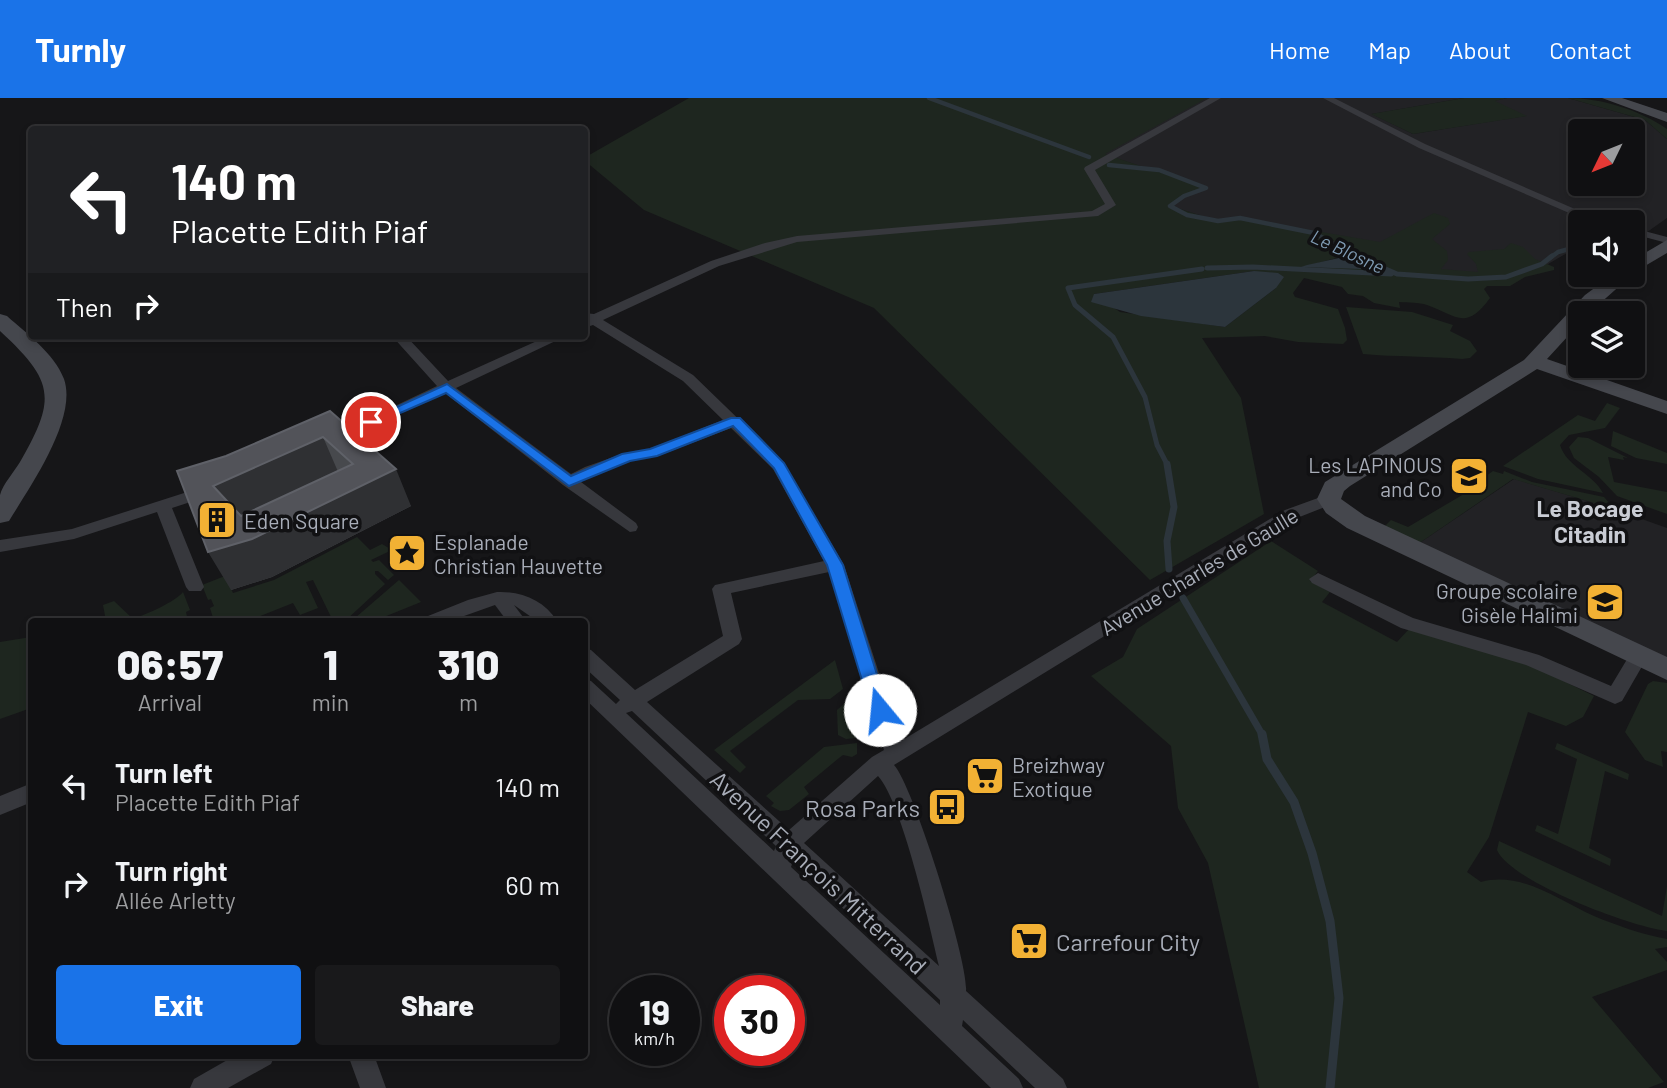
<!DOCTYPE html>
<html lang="en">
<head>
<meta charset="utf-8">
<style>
  body { margin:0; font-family:Barlow,sans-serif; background:#19191b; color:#f1f3f6; height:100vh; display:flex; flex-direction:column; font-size:26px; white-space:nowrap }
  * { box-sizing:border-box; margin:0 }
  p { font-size:23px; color:#9c9d9f }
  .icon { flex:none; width:38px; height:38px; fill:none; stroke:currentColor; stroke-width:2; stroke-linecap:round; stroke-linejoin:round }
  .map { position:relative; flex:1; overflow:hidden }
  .details { position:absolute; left:28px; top:520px; width:560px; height:441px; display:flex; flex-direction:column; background:#101012; border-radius:7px; box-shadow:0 4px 10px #0003,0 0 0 2px #303032 }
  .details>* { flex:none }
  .guide { position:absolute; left:28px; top:28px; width:560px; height:214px; border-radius:7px; box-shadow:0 4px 10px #0003,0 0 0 2px #303032; background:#202124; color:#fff; overflow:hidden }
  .needle { width:46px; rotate:227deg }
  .buttons { position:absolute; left:1568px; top:21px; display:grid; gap:14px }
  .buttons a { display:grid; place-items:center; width:77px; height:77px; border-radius:7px; background:#101012; box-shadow:0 4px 10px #0003,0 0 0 2px #303032; font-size:35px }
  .speed { position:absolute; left:609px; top:877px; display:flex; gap:14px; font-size:35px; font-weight:700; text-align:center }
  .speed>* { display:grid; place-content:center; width:91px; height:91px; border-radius:50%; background:#101012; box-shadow:0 4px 10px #0003,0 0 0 2px #303032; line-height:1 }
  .speed small { font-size:18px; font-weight:400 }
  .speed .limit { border:10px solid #d22; background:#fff; color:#111 }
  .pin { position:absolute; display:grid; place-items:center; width:60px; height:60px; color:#fff; margin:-30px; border:4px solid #fff; border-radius:50%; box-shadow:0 2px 7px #0007 }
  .me { position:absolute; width:77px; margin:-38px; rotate:343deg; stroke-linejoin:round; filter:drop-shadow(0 0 5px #0008) }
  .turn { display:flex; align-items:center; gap:24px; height:147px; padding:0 28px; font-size:32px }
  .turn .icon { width:91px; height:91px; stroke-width:2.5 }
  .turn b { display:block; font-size:49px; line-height:60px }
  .then { display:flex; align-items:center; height:66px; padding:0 28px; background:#0003; gap:14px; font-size:26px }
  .eta { display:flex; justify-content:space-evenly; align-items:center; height:119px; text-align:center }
  .eta b { font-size:42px; font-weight:800; line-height:49px }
  .cta { display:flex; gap:14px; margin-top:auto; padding:14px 28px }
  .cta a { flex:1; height:80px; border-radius:7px; background:#1a73e8; color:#fff; font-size:28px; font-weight:800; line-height:80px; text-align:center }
  .cta a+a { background:#19191b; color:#f1f3f6 }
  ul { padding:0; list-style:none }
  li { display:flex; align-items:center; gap:21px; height:98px; padding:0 28px }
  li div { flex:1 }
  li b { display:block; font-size:26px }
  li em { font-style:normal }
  header { display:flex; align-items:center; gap:42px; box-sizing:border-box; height:98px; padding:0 35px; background:#1a73e8; color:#fff }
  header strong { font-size:33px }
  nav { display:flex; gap:38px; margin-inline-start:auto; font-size:24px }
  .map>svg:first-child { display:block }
</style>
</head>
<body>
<header>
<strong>Turnly</strong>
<nav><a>Home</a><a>Map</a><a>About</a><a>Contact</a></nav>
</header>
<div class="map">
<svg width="1667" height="990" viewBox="0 0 1667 990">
  <rect width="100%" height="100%" fill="#161618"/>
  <!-- built -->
  <path fill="#222225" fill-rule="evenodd" d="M929,0H1464L1372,16L1413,36L1525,18L1493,3L1507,0H1568L1645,22L1667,41V120L1633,144V124H1580V151H1574L1536,173L1430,181L1240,120L1218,123L1170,108L1184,98L1205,89ZM1580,33H1633V86H1580Z
    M1514,381L1611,410L1667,430V562L1418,446Z"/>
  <!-- green -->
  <path fill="#1e261f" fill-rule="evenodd" d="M689,0H1207L1105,56L1206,90L1184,98L1171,108L1218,123L1240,120L1380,144L1434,115L1448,120L1450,126L1432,141L1447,153L1448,162L1441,171L1478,174L1476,166L1467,156L1469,154L1504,151L1511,145L1523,149L1535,161L1554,169V172L1525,179L1510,188H1487L1484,191L1490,200C1466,233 1457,218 1427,207C1419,204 1408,205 1399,204L1400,210L1374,205L1363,198L1348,196L1342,189L1304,180L1293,195L1295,199L1338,211L1345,230L1347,242L1343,246L1298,244L1265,238L1202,240L1241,300L1264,416L1150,482L874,210L644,112L585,63L584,60ZM1344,158H1348L1361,170L1303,169ZM1254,173L1276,190L1225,229L1120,214L1094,196Z
    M1464,0H1507L1495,3L1527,18L1413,36L1371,16Z
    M1568,0C1601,0 1640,12 1667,31V41L1645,22Z
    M1346,209L1412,214L1453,227L1450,233L1470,243L1477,253L1470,260L1462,261C1428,258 1397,259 1363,256Z
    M1607,305L1620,310L1605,330L1569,337L1560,347C1567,369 1592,375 1603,395L1538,381L1503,368L1578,317L1595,323Z
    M1613,333L1667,355V366L1636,360L1611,348Z
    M1578,339L1588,340L1628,360L1623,359L1624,362L1608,359L1614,384L1667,394V416L1617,398L1599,379L1574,360L1569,349Z
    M1493,373L1503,376L1504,373L1532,384L1604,399L1612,408L1611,410L1513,381L1418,446L1383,430L1391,422L1408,429L1486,383L1483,380Z
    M357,439L370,452L382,446L392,452L371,462L373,464L379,462L394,477L388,482L378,473H375V476L385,486L345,523H333L313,482L306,484L318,510L300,517L293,505L248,523H214L210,510L214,508L211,501L208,502L202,487L225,478L233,495L274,482Z
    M1271,443L1318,473L1310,483L1330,494L1322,504L1397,544L1409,531L1533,568L1594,598L1583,619L1566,628L1528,614L1489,739L1467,774L1481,784C1522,773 1558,802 1594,818C1618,828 1641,836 1667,841V849L1655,851L1667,864V872L1592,899L1664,984L1648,990H1259L1208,765L1178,710L1171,648L1091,578L1123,559L1137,531Z
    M399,482L421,504L374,523H356L355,520Z
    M183,494L190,512L186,514L188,523H106L103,507L114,503L133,521C147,516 175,504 183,494Z
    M31,539V610L0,621V544Z
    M835,562L843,591L830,601L798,602L730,653L746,669L740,675L714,652Z
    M1653,583L1667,585V654L1661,653L1663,669L1645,662L1625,634L1648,586Z
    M863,602L865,608L849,611L852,626L869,624L871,632L855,634L856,640L846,641L838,637L837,612L846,604Z
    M857,645V656L852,659L843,657L839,660L804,689L809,696L789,712L780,713L771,708L774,705L766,698L824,649Z
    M1557,645L1629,676L1628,682L1605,673L1589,750L1611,761L1610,768L1535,733L1537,727L1558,736L1577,661L1555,651Z
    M1499,743L1662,818L1667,788V833C1631,829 1511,784 1497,752Z"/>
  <!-- water -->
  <path fill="#2c353c" d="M1348,158L1362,171L1301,169L1307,167Z
    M1254,173L1278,175L1284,179L1276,190L1225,229L1141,218L1091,204L1094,196Z"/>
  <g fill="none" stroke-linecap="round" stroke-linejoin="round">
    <!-- stream-far3 -->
    <path stroke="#2c353c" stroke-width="4.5" d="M929,0L1089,59
      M1109,67L1159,72L1206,90L1184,98L1170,108L1187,117L1218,123L1240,120L1314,135L1359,160
      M1550,160L1558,154L1580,148"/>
    <!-- stream-far2 -->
    <path stroke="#2c353c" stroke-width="5" d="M1356,158L1397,176L1468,181L1506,179L1542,166L1552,158
      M1207,170L1253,169L1391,176
      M1168,368L1157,347L1145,299L1113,239L1075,207L1068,190L1202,171"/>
    <!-- stream-far1 -->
    <path stroke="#2c353c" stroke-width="7" d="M1167,366L1174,409L1167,443L1169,471
      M1183,500L1263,638"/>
    <!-- stream -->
    <path stroke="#2c353c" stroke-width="9" d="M1262,636L1267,661L1294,704L1312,755L1330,823L1339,900L1330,990"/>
    <!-- street -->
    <path fill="#37383d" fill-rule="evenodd" d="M1210,0H1221L1095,72L1116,107L1098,118L797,144L719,168L603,222L693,277L784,365L844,467L901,643L1285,412L1329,396L1337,401L1335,405L1297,420L894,667C913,687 969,865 966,893L1063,981L1067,990H1035L963,922L962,928L1019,981L1023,990H991L584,600V581L591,583L616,606L620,602L584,569V550L591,552L635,592L723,538L712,491L715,487L824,463L773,371L731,330L658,358L630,363L595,375L581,384L636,425L638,429L636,433L630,434L563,387L445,295L337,344H327L325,341L437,288L392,238H406L448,283L548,238H566L456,290L571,376L585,369L622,356L650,351L723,322L683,283L593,227L584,230V215L594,216L711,163L765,145L797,138L1092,113L1105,106L1084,71L1085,69ZM829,474L884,652L872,659L789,732L647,604L739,546L742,541L731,495ZM632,613L776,748L774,753L626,615ZM878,678C902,704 930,829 939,868L804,745ZM793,763L940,902V907L791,769Z
      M1323,0H1334L1425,46L1605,124H1590L1419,50Z
      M1633,130L1667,139V145L1633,136Z
      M209,387L217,392L215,396L172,410L204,489L201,493H189L186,489L157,414L74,441L0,454V442L72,431Z
      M1318,475L1413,520L1539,557L1611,588L1632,553H1646L1648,558L1622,603L1615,606L1526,567L1401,530L1312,485L1309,481Z
      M497,494C521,493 544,502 557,523H537L514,507L526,523H507L495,507L450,523H425L428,518L468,502Z
      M32,685V704L0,717V698Z
      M236,957H275L271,966L228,990H190L194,981Z
      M348,957H374L386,990H360Z"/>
    <!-- secondary -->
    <path fill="#45474d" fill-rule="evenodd" d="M1602,0H1622L1667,15V24Z
      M1667,142V155L1633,175V162Z
      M1612,177H1632L1589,215H1580V225L1547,261L1667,303V316L1537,271L1350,388L1344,393L1341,401L1365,418L1667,559V582L1347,430L1326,415L1317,401L1325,384L1524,262L1585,197Z
      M0,216L7,218C27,236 54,255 64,281C78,321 29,390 9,423L0,425C0,417 0,405 0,397C3,386 14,374 20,364C57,300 54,283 0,233Z"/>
  </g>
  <!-- wall -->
  <path fill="#47494d" d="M330,313L411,408L272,479L231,492L226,358Z"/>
  <!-- shaded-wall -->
  <path fill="#2f3033" d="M323,339L339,376L234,426L213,388Z
    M396,371L411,408L272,479L231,492L208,454Z"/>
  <!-- building -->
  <path fill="#525359" stroke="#5f6168" stroke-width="2" fill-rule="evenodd" d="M330,313L396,371L252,441L208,454L177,373L226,358ZM323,339L353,366L241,418L213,388Z"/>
  <!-- route -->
  <path fill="#1a73e8" stroke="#114b97" stroke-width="2" d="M447,286L571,378L622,356L650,351L731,320H740L784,365L843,467L888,612L886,617H873L871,612L827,467L774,370L733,328L657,358L630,363L569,388L446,295L375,326H366L364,324Z"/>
  <!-- icons -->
  <defs>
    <g id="school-square" transform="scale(2.0125)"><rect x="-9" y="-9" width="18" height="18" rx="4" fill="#f2b134" stroke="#111113"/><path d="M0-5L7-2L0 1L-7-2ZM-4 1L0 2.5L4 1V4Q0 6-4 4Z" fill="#111"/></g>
    <g id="building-square" transform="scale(2.0125)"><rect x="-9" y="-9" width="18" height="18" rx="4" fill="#f2b134" stroke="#111113"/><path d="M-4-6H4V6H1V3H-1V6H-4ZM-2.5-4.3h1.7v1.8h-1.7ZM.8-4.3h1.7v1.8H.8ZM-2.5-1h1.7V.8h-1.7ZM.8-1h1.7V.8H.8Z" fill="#111"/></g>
    <g id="sight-square" transform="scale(2.0125)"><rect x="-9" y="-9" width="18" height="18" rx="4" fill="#f2b134" stroke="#111113"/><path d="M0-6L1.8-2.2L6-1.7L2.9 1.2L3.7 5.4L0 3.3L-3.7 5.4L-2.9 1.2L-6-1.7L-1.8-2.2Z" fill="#111"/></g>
    <g id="supermarket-square" transform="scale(2.0125)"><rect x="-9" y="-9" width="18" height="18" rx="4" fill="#f2b134" stroke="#111113"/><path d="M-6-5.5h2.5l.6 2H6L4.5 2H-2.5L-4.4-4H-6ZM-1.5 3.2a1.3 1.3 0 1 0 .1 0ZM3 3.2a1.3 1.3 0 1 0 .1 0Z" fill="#111"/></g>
    <g id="bus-square" transform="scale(2.0125)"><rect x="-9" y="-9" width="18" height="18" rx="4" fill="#f2b134" stroke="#111113"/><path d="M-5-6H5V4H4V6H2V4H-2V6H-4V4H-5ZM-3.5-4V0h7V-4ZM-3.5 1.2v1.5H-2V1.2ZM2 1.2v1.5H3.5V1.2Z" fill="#111"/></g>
  </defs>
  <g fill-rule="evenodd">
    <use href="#school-square" x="1469" y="378"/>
    <use href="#building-square" x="217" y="422"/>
    <use href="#sight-square" x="407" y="455"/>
    <use href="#school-square" x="1605" y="504"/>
    <use href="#supermarket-square" x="985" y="678"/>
    <use href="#bus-square" x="947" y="709"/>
    <use href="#supermarket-square" x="1029" y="843"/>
  </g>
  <g text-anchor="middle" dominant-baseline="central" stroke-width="7" stroke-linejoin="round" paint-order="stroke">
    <!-- far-water labels -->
    <g font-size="19" font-style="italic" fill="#7f9bb3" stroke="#111113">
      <text transform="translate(1348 153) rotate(25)">Le Blosne</text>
    </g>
    <!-- poi labels -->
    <g font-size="21" fill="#a8adb8" stroke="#111113" text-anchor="start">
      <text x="1442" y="366" text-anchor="end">Les LAPINOUS<tspan x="1442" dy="24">and Co</tspan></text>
      <text x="244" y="422">Eden Square</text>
      <text x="434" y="443">Esplanade<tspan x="434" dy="24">Christian Hauvette</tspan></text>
      <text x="1578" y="492" text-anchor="end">Groupe scolaire<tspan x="1578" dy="24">Gisèle Halimi</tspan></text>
      <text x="1012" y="666">Breizhway<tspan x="1012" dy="24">Exotique</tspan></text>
    </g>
    <!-- street labels -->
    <g font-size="21" fill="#a8adb8" stroke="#111113">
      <text transform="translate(1199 473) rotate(-31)">Avenue Charles de Gaulle</text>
    </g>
    <!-- neighbourhood labels -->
    <g font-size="23" font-weight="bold" fill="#c9ccd4" stroke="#111113">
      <text x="1590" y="410">Le Bocage<tspan x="1590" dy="26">Citadin</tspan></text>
    </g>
    <!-- near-poi labels -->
    <g font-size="24" fill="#a8adb8" stroke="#111113" text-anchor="end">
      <text x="920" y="709">Rosa Parks</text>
      <text x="1056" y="843" text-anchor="start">Carrefour City</text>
    </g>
    <!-- near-street labels -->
    <g font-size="24" fill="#a8adb8" stroke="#111113">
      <text transform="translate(819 774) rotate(43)">Avenue François Mitterrand</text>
    </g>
  </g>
</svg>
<div class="buttons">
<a><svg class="needle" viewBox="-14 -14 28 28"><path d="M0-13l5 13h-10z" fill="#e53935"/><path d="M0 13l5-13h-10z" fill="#9c9d9f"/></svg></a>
<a><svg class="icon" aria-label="sound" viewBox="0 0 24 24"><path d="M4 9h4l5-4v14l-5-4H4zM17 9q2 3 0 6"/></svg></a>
<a><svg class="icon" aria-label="layers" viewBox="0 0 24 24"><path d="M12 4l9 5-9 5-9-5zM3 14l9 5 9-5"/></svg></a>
</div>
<div class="speed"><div>19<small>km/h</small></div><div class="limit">30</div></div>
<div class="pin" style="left:371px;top:324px;background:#d93025"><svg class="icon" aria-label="arrive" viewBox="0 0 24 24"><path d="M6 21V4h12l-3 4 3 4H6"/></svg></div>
<svg class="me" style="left:880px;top:612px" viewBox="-20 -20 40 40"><circle r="19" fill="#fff"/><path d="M0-13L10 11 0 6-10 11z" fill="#1a73e8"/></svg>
<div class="guide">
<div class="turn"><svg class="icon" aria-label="left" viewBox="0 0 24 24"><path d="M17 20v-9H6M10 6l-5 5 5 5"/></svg><div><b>140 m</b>Placette Edith Piaf</div></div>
<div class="then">Then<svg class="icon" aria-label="right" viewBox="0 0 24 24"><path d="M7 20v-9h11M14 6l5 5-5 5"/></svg></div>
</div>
<section class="details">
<div class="eta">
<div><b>06:57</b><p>Arrival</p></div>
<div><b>1</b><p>min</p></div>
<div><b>310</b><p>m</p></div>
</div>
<ul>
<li><svg class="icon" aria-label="left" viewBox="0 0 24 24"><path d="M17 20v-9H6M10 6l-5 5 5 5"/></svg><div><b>Turn left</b><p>Placette Edith Piaf</p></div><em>140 m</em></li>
<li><svg class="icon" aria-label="right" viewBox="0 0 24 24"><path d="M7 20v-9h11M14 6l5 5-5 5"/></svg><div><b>Turn right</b><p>Allée Arletty</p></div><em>60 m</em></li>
</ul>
<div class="cta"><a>Exit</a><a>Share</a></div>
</section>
</div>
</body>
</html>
